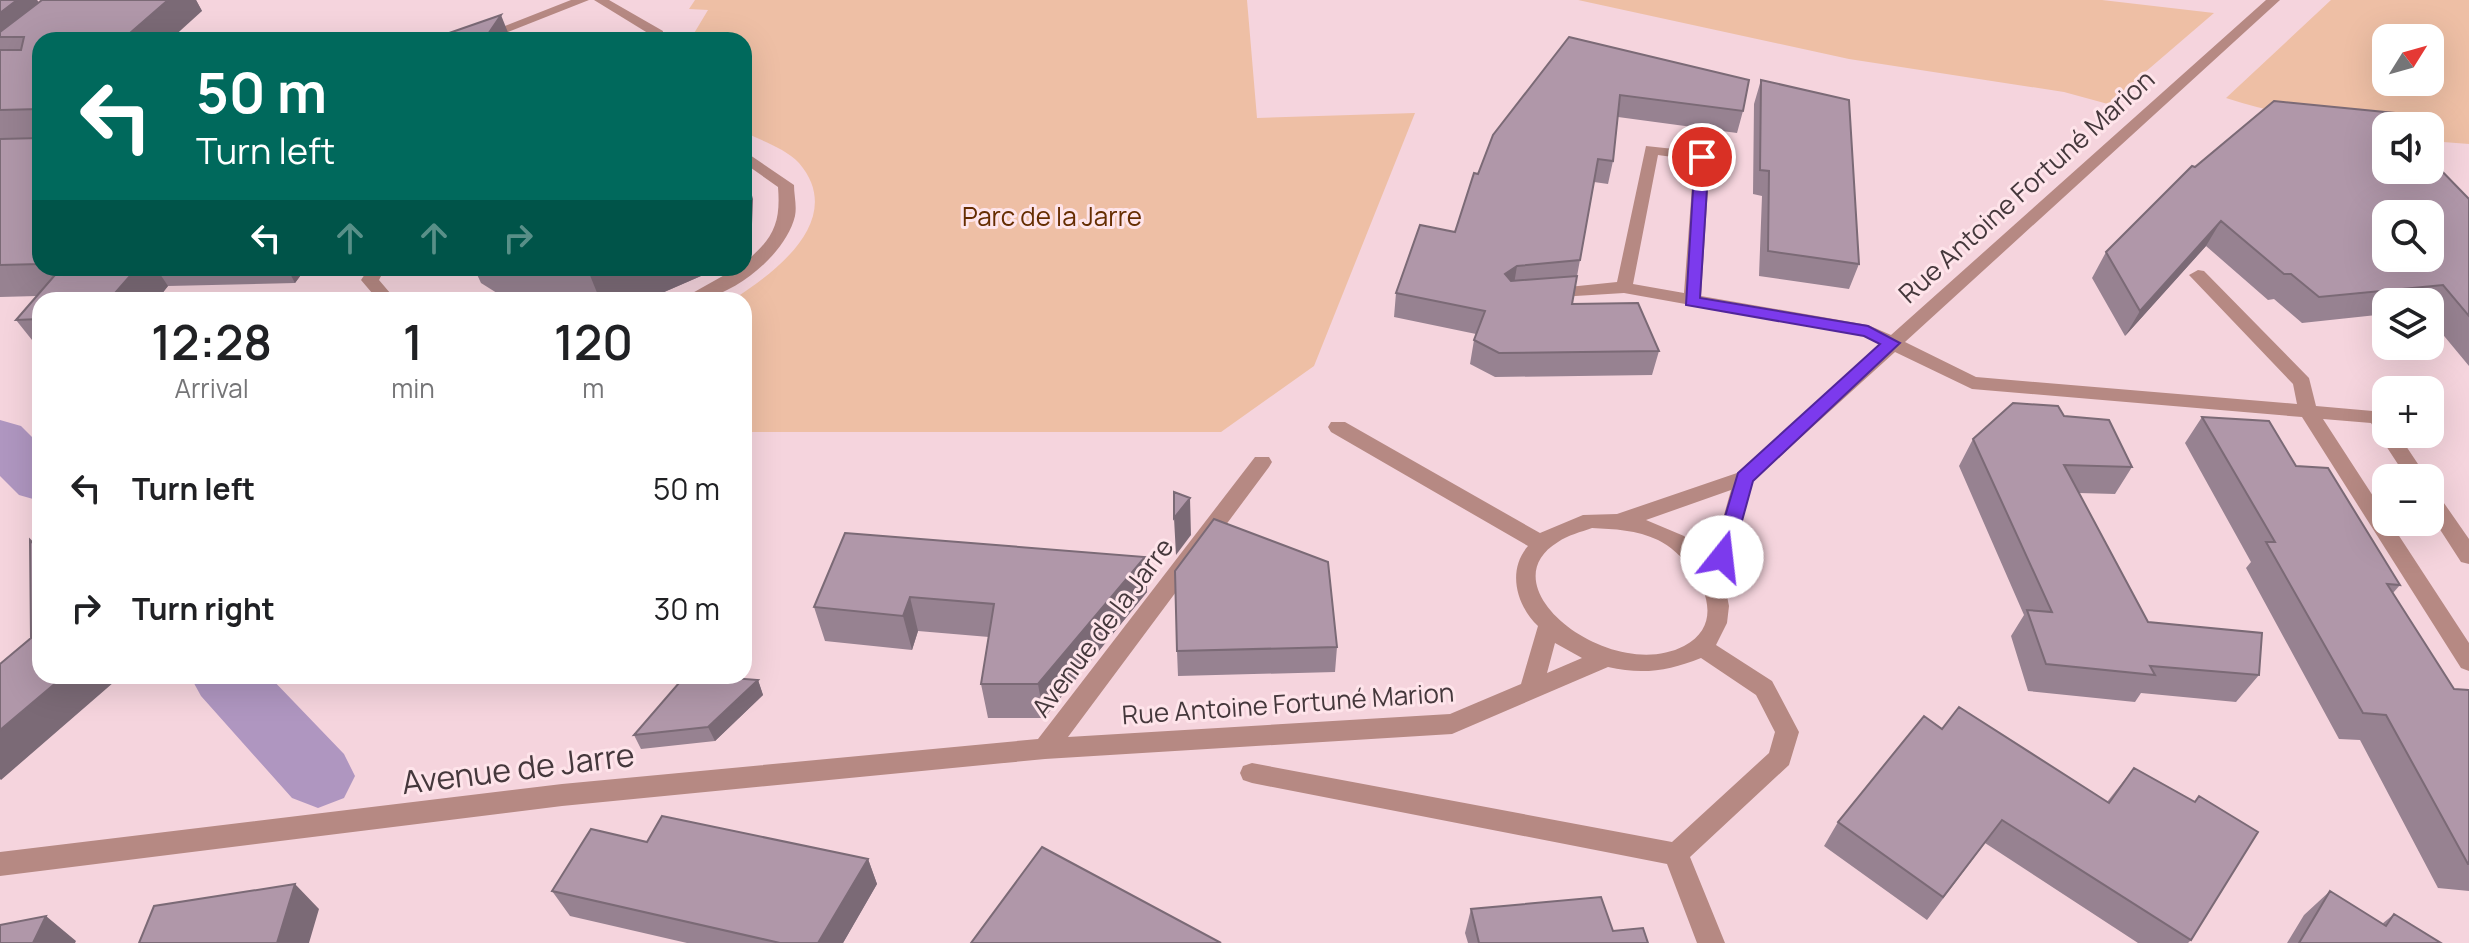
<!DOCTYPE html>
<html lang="en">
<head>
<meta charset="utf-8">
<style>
  body { margin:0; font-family:Manrope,sans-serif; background:#f6f6f6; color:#202124; height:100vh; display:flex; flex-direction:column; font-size:30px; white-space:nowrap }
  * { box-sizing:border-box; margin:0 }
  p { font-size:26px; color:#757577 }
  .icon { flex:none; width:44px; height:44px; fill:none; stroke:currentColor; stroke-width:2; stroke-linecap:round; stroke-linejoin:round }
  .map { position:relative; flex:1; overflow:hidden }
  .sheet { position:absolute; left:32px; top:292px; width:720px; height:392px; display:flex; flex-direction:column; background:#fff; border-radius:24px; box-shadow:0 8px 32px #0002 }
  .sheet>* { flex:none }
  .top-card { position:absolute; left:32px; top:32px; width:720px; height:244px; border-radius:24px; box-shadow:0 8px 32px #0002; background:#00695c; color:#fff; overflow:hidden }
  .needle { width:52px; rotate:53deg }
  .fabs { position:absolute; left:2372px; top:24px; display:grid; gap:16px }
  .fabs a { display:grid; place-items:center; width:72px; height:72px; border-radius:16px; background:#fff; box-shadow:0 8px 32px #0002; font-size:40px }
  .pin { position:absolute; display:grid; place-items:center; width:68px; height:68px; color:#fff; margin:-34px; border:4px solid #fff; border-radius:50%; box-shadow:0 2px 8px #0007 }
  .me { position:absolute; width:88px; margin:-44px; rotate:16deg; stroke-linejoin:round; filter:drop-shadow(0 0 6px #0008) }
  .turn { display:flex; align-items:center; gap:28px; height:168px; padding:0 32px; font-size:36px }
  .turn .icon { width:104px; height:104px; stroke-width:2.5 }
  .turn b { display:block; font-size:56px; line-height:68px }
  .lanes { display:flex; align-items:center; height:76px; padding:0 32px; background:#0003; justify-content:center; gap:40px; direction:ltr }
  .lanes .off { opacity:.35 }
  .eta { display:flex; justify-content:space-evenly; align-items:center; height:136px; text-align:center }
  .eta b { font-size:48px; font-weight:600; line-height:56px }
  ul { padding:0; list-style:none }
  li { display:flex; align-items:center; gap:24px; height:120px; padding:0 32px }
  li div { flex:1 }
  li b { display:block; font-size:30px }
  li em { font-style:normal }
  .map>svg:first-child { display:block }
</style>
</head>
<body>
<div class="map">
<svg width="2469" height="943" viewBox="0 0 2469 943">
  <rect width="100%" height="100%" fill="#f5d4dd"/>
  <!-- green -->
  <path fill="#eebfa5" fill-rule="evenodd" d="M695,0H1247L1257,118L1415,113L1314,366L1221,432H744V300H732C775,273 847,219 799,163C785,148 762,141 744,132V40H690L708,10L689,9Z
    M1578,0H2102L2214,13L2108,104L2064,92L1849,59Z
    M2331,0H2469V144L2430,141V126C2361,126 2292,120 2226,98ZM2386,38H2430V82H2386Z"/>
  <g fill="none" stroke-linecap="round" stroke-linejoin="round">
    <!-- canal -->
    <path fill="#af96c0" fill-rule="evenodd" d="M0,420L21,426L40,445V501L19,495L0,476Z
      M190,676H269L344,754L355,776L344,798L318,808L292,798L201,696Z"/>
    <!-- minor -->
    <path fill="#b68983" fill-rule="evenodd" d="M571,0H589L488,40H469Z
      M594,0H609L663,31L662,40H648L651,35Z
      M2266,0H2280L1905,342L1976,377L2297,404L2293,384L2189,275L2198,270L2204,271L2309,378L2316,406L2384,412L2386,434H2398L2424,473L2427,478H2407L2371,423L2323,419L2386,516V522H2390L2469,643V671L2461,668L2302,417L1972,389L1895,352L1753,481L1725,586L1729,606L1727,623L1716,645L1772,681L1799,732L1789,765L1690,857L1725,943H1697L1667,864L1252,783L1243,780L1240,773L1243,766L1252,763L1672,842L1769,753L1775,732L1756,695L1701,658C1669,671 1642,675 1608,667L1452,734L1045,759L562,806L0,876V852L562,784L1038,739L1255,457H1269L1272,462L1269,467L1068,737L1450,714L1521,684L1538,626C1516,605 1507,570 1528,546L1331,432L1328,427L1331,422H1345L1540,533L1583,515L1617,514L1737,473L1881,345L1863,336L1624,293L1543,298L1540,294L1549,289L1617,282L1646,146L1702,152L1710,157L1701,296L1868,325L1891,335ZM1658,155L1694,160L1684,293L1633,284ZM1731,490L1711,561L1684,536L1646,520ZM1592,528C1614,529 1637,530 1658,540C1694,558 1734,620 1684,646C1611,684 1484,587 1558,542C1568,535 1581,532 1592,528ZM1555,643L1582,658L1547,673Z
      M744,151L794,185C794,195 797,206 795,216C786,253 741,289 705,299C698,301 688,300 680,300L737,268H744V263C773,239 781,224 778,187L744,163Z
      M369,268H385L379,280L396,300H378L361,280Z
      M2430,491L2437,493L2469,539V564L2461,562L2430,514Z"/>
  </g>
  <!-- wall -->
  <path fill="#978291" d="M0,0H37L39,3L42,0H196L202,11L40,40V268H306L295,283L168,286L157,300H40V350L16,320L37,296L0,297Z
    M1569,37L1743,111L1737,133L1618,117L1613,161L1608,184L1594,182L1572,304L1659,351L1652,375L1495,377L1470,364L1474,340L1476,334L1394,317L1396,293L1455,232L1478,174Z
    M1761,80L1859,264L1849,289L1759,276L1762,196L1753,194L1754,104Z
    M2430,151L2439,161L2436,165L2469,199V366L2430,319V302H2386V314L2302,323L2274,299L2268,300L2206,246L2125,336L2092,278L2106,252Z
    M474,268H712L701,276L655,296L639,300H508L481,283Z
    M2064,416L2132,467L2115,494L2079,493L2148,622L2259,675L2236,702L2141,693L2135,702L2028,691L2011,636L2024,615L1959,466L1973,439Z
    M2202,417L2296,466L2400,585L2393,593L2454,689L2469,690V891L2438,888L2360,740L2339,739L2246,568L2251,562L2185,443Z
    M1145,557L1147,592L1044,718H988L981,684L989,637L918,631L912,650L825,641L814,607Z
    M1337,647L1335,672L1178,676L1177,651Z
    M758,680L763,695L715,741L641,749L634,735Z
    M1942,729L2107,802L2134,768L2194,802L2199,796L2191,940L2188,943H2138L1985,843L1927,920L1824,846L1838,822Z
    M647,842L868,859L877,884L843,943H687L570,916L552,891Z
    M2330,891L2382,924L2394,914L2441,943H2287L2304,915Z
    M1471,909L1613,931L1648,943H1468L1465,933Z"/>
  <!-- shaded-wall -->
  <path fill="#7b6a76" d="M17,0H37L48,17L0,37V13Z
    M168,0H196L202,11L170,40H122Z
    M501,15L511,40H484Z
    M744,167L753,199L752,224L744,236Z
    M2221,221L2206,246L2125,336L2140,311Z
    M1517,266L1513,290L1505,274Z
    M137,268H156L168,286L157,300H109Z
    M287,268H306L295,283Z
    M587,268H712L701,276L655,296L639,300H600Z
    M1190,498L1191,535L1176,555L1174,518Z
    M1145,557L1147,592L1044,718L1038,684Z
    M910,597L918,631L912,650L903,616Z
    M64,676H121L1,780L0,779V730Z
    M758,680L763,695L715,741L708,727Z
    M868,859L877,884L843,943H818Z
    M295,884L319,909L309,943H277Z
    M46,916L76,941L75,943H33Z"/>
  <!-- building -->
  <path fill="#b097a9" stroke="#7b6a76" stroke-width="2" fill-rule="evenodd" d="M0,0H17L0,13Z
    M42,0H168L122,40H40V109L0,110V50H21L24,37H0V32Z
    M501,15L484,40H429Z
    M1569,37L1749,80L1743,111L1620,95L1613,161L1598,159L1580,260L1517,266L1505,274L1511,281L1577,276L1572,304L1638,303L1659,351L1499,353L1474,340L1485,311L1396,293L1420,225L1455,232L1474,173L1478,174L1493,135Z
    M1761,80L1849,100L1859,264L1768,251L1769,171L1760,170Z
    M2274,101L2395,113L2407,126H2386V170H2430V151L2439,161H2432L2469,199V316L2443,285L2319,297L2291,274H2284L2221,221L2140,311L2106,252L2192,166L2195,167ZM2386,214H2430V258H2386Z
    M40,138V264L0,265V139Z
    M61,268H137L109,300H40V319L16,320Z
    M2013,403L2058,406L2064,416L2109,420L2132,467L2064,465L2148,622L2262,633L2259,675L2150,666L2155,675L2046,664L2027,610L2052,612L1973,439Z
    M2202,417L2269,421L2296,466L2328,468L2400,585L2387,584L2454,689L2469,690V864H2468L2386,715L2363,713L2266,542H2275Z
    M1174,492L1190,498L1174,518Z
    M1214,519L1328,562L1337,647L1177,651L1175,571Z
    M845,533L1145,557L1038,684H981L994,604L910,597L903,616L814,607Z
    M30,540L40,551V676H64L0,730V664L31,638Z
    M685,676H706L758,680L708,727L634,735Z
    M1959,707L2109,803L2134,768L2195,802L2199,796L2258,832L2191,940L2002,820L1943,897L1838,822L1924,716L1942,729Z
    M662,816L868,859L818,943H780L552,891L591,829L647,842Z
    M1042,847L1221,943H971Z
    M295,884L277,943H139L154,906Z
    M2330,891L2386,926L2394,914L2441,943H2299Z
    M1601,897L1613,931L1643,928L1648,943H1479L1471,909Z
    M46,916L33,943H0V925Z"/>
  <!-- route -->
  <path fill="#7c3aed" stroke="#51269a" stroke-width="2" d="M1702,153L1709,157L1700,298L1868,326L1900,343L1753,481L1732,557L1722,565L1713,557L1738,473L1880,344L1864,336L1686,305L1695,157Z"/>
  <g text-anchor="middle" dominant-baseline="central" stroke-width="6" stroke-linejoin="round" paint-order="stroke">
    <!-- street labels -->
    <g font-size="26" fill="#45383c" stroke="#fee4ea">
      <text transform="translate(2026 186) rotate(-42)">Rue Antoine Fortuné Marion</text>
      <text transform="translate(1102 627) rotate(-53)">Avenue de la Jarre</text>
      <text transform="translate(1288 703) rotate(-4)">Rue Antoine Fortuné Marion</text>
    </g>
    <!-- park labels -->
    <g font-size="26" fill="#652d01" stroke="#fee4ea">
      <text x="1052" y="216">Parc de la Jarre</text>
    </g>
    <!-- near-street labels -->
    <g font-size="32" fill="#45383c" stroke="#fee4ea">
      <text transform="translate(518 768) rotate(-7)">Avenue de Jarre</text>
    </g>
  </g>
</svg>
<div class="fabs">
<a><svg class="needle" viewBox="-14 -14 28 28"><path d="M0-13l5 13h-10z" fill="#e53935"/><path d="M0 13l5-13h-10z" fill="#757577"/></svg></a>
<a><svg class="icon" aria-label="sound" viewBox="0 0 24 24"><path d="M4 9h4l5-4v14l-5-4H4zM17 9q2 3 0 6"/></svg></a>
<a><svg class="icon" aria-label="search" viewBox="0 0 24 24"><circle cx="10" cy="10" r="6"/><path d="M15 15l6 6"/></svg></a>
<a><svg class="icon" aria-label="layers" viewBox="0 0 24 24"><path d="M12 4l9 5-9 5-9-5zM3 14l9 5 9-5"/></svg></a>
<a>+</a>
<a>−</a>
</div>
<div class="pin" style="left:1702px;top:157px;background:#d93025"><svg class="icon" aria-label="arrive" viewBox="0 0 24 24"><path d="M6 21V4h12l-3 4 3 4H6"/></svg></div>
<svg class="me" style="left:1722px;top:557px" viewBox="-20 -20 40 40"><circle r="19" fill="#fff"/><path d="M0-13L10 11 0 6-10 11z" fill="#7c3aed"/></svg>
<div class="top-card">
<div class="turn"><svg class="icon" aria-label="left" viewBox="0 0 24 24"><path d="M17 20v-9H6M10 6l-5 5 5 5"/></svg><div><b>50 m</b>Turn left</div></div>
<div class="lanes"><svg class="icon" aria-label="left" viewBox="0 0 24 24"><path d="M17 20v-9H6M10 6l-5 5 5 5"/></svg><svg class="icon off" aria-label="ahead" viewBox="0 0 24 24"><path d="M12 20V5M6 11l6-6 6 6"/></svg><svg class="icon off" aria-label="ahead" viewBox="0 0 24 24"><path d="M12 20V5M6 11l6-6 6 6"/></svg><svg class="icon off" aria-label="right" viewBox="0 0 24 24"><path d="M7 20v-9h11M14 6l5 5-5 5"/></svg></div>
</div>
<section class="sheet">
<div class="eta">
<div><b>12:28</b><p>Arrival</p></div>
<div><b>1</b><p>min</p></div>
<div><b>120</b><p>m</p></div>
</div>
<ul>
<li><svg class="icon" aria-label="left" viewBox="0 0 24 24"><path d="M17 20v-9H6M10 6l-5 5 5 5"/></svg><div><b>Turn left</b></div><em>50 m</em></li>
<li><svg class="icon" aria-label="right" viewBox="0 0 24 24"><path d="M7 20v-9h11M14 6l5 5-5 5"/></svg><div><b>Turn right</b></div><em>30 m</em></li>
</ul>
</section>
</div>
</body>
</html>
